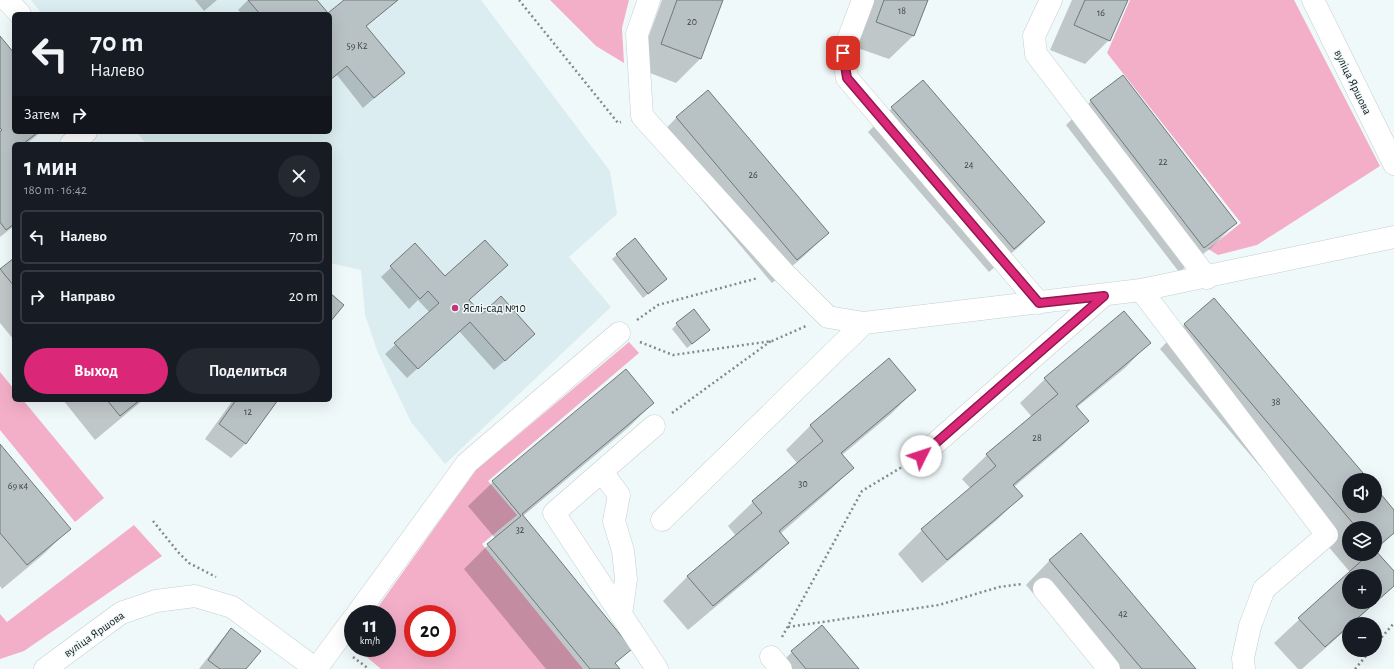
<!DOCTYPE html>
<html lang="ru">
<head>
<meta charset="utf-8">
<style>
  body { margin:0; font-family:"Alegreya Sans",sans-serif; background:#242831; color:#f1f3f6; height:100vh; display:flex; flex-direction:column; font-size:15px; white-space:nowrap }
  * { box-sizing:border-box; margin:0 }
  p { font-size:13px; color:#9ea1a6 }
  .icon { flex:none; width:22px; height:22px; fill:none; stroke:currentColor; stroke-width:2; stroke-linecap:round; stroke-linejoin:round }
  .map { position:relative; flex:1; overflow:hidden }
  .details { position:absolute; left:12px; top:142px; width:320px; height:260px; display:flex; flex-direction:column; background:#171b24; border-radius:6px; box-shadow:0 4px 16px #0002 }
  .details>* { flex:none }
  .banner { position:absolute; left:12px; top:12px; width:320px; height:122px; border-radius:6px; box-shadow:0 4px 16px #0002; background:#171b24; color:#f1f3f6; overflow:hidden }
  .fabs { position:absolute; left:1342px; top:473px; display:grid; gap:8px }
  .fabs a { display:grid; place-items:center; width:40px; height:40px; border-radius:50%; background:#171b24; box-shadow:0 4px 16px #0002; font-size:20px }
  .speed { position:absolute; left:344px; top:605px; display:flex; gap:8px; font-size:20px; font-weight:700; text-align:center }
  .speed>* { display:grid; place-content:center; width:52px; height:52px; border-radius:50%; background:#171b24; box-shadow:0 4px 16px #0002; line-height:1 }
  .speed small { font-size:10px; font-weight:400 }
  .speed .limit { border:6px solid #d22; background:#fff; color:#111 }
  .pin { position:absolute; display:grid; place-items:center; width:34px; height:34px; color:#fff; margin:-17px; border-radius:8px; box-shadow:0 2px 6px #0006 }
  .me { position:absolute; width:44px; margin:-22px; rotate:49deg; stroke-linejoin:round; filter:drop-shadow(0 0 3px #0008) }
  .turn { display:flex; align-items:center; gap:14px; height:84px; padding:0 12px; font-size:18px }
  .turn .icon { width:52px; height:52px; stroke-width:2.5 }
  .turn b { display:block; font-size:28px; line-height:34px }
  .then { display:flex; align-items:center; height:38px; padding:0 12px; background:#0003; gap:8px; font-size:15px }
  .round { display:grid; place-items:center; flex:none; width:42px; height:42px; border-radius:21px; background:#242831 }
  .overview { display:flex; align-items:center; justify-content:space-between; height:68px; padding:0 12px }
  h1 { font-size:24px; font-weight:600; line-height:30px }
  .action { display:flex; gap:8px; margin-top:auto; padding:8px 12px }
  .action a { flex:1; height:46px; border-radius:24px; background:#db2777; color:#fff; font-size:16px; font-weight:600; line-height:46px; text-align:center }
  .action a+a { background:#242831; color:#f1f3f6 }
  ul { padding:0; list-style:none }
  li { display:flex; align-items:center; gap:12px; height:54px; margin:0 8px 6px; padding:0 4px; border:2px solid #363941; border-radius:6px }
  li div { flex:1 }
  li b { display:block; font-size:15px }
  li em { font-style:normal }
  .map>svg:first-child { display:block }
</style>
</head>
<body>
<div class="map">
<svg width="1394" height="669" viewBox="0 0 1394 669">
  <rect width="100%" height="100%" fill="#f0f9fa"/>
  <!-- built -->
  <path fill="#dbedf0" d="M31,0H481L610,171L617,214L569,257L611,307L445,464L411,422L378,353L365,315L361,270L330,263V144H146L137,132H330V14H42Z"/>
  <!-- grass -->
  <path fill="#f4afc8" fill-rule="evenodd" d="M550,0H629L622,28L624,63L596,46Z
    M1130,0H1294L1380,166L1257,245L1218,255L1208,249L1241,223L1107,53Z
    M629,342L639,353L488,481L517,515L482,544L583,669H381L356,648H387V614H373L476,470ZM413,614H447V648H413Z
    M0,372L14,389V400H23L104,498L75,522L0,430Z
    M134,525L162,556L24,651L0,659V614L7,622Z"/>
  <!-- shadow -->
  <path fill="#0003" fill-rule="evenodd" d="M195,0H217L204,11Z
    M248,0H316L328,14H242L238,10Z
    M346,0H397L366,27L404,72L363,108L337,75L330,81L329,14Z
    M662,0H722L700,59L676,83L637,68Z
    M869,0H926L914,35L889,59L852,46Z
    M1072,0H1127L1109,40L1085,64L1050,50Z
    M0,37L14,54V132H41L26,144H14V226L0,237Z
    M1123,77L1236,223L1211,248L1179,272L1066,125L1091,101Z
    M892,108L1044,222L1020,246L989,272L868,132Z
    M677,117L828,233L803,257L772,283L653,142Z
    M635,240L661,283L643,298L612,259Z
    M415,245L482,315L524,344L494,370L459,331L407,378L385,354L430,313L418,300L409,309L381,277Z
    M14,259V340L0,323V271Z
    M1214,300L1367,480H1349V506H1375V489L1394,511V533L1375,551V528H1349V554H1375V552L1394,573V585L1352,624H1349V627L1302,669H1298L1274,643L1350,572L1160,349L1184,325ZM1349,576H1375V602H1349Z
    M677,324L704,335L687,348L672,329Z
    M1149,343L1125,368L1076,408L1087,421L1063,445L1014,487L1021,496L997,520L922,583L898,554L922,530L971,489L962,479L987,455L1032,417L1020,403L1045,379Z
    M889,359L915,390L891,414L842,455L853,468L828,492L780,534L787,543L763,567L688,630L663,601L688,576L736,536L728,526L753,502L798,464L786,450L810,426Z
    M63,400H143L95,440Z
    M233,400H277L246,443L231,458L205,439Z
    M653,403L629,427L523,516L631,648L615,664L619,669H546L464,569L495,538L468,506L493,482Z
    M0,446L69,529L45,553L2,589L0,586Z
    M1050,560L1195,669H1097L1026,585Z
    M232,629L245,669H199L222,639Z
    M792,652L857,669H775Z"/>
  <!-- building -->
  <path fill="#b8c1c3" stroke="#70787a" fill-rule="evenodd" d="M248,0H317L328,13L344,0H398L366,26L405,73L374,98L347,66L330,80V14H260Z
    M677,0H723L701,59L661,44Z
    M884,0H928L914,36L876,22Z
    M1085,0H1128L1110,41L1074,25Z
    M0,36L14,53V132H38L23,144H14V224L6,230L0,222V132L2,130L0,128Z
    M1123,75L1237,223L1204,248L1090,100Z
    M923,80L1045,222L1014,249L891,107Z
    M708,90L829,233L797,260L676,117Z
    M635,238L667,279L648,294L616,254Z
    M485,240L508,265L469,300L482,314L501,296L535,334L505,361L470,322L418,369L394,343L439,303L428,291L420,299L390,266L415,243L445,276Z
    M14,258V286L0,269Z
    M330,293L344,305L330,322Z
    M1214,298L1369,480H1349V506H1375V487L1394,510V533L1375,549V528H1357L1184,324Z
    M694,309L710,330L692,344L676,323Z
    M1124,311L1151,343L1076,406L1089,421L1013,485L1023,496L947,560L921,529L996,466L986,454L1058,394L1044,378Z
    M889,358L916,390L841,453L854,468L779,531L789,543L713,606L687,576L762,513L752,501L823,441L810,425Z
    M626,369L654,403L522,514L632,649L615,663L620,669H590L487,544L521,516L492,481Z
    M107,400H140L120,416Z
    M236,400H278L246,444L219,424Z
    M0,444L71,529L27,565L0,533Z
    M1081,533L1196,669H1142L1049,560Z
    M1375,550L1394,571V586L1325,647L1298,618L1369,554H1375ZM1349,576H1375V602H1349Z
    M822,625L859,669H806L791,651Z
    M231,628L261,651L246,669H220L208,660Z"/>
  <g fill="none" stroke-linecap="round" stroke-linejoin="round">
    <!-- minor casing -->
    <g stroke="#c5ced0" stroke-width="23">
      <path id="minor" d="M7,0L20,14
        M649,0L637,34L642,116L783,272L828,317L864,323L1141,290L1394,237
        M863,0L843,53L847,78L1039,303
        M1051,0L1034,36L1036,54L1207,278
        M1313,0L1394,164
        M71,144L86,132
        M1141,290L1327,535L1264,589L1250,626L1243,658L1244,669
        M654,426L554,513L657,669
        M921,456L1104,295
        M602,472L619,495L614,521L623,551L626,579L621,615
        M662,520L864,323
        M1044,589L1109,669
        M357,614L467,463L619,333
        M771,657L781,669
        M45,669L121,613L156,601L195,596L232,607L316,669
        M316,669L353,619"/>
    </g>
    <!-- path -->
    <path stroke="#838a8b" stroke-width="2.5" stroke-dasharray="2 3" stroke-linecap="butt" d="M519,0L618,123L621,122
      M637,320L658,305L758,278
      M640,342L673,355L772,341L806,326
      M672,413L771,341
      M153,521L178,552L189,563L216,577
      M788,627L939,605L999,587L1022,584
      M782,637L862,491L902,467
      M1375,645L1394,623
      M353,657L369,669
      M1355,669L1371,650"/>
    <!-- minor -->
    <use href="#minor" stroke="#fff" stroke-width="22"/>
  </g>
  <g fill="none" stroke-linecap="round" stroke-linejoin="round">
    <!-- route casing -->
    <g stroke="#8e194d" stroke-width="10">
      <path id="route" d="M843,53L847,78L1039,303L1104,296L921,456"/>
    </g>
    <!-- route -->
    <use href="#route" stroke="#db2777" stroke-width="7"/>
  </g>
  <!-- markers -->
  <circle fill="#bf3777" stroke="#f0f9fa" stroke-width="1.5" cx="455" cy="308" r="4"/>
  <g text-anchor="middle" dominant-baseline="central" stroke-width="3" stroke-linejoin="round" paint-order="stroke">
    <!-- number labels -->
    <g font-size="10" fill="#3e4244">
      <text x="902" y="11">18</text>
      <text x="1101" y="13">16</text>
      <text x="692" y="22">20</text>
      <text x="357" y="46">59 К2</text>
      <text x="1163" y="162">22</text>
      <text x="969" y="165">24</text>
      <text x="753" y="175">26</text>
      <text x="1276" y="402">38</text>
      <text x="248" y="412">12</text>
      <text x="1037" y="438">28</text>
      <text x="803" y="484">30</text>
      <text x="18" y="486">69 к4</text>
      <text x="520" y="530">32</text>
      <text x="1123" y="614">42</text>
    </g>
    <!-- street labels -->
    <g font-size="12" fill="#151819" stroke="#f0f9fa">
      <text transform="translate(1353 82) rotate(64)">вуліца Яршова</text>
      <text transform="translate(94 634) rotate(-35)">вуліца Яршова</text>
    </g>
    <!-- poi labels -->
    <g font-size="12" fill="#151819" stroke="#f0f9fa" text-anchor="start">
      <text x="463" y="308">Яслі-сад №10</text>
    </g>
  </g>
</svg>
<div class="fabs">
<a><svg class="icon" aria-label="sound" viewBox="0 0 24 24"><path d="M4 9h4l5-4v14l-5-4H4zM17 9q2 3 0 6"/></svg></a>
<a><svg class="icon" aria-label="layers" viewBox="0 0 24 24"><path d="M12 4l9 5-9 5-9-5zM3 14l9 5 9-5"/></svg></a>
<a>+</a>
<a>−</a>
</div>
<div class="speed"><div>11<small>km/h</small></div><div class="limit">20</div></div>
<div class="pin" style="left:843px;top:53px;background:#d93025"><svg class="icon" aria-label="arrive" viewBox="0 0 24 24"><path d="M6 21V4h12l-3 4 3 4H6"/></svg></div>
<svg class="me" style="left:921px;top:456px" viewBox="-20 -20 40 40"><circle r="19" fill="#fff"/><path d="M0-13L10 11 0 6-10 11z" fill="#db2777"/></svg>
<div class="banner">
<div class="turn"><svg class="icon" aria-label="left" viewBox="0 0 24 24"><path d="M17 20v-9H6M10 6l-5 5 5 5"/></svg><div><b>70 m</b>Налево</div></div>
<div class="then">Затем<svg class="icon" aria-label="right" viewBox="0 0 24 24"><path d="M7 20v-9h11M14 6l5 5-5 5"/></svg></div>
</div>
<section class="details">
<div class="overview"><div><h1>1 мин</h1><p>180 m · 16:42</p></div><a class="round"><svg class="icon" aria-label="close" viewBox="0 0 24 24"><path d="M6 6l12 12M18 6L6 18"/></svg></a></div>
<ul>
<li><svg class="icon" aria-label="left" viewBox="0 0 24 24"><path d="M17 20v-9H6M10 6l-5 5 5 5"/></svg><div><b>Налево</b></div><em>70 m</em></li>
<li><svg class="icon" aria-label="right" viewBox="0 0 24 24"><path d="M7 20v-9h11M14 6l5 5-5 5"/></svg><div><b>Направо</b></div><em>20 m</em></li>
</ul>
<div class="action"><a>Выход</a><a>Поделиться</a></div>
</section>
</div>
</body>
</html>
